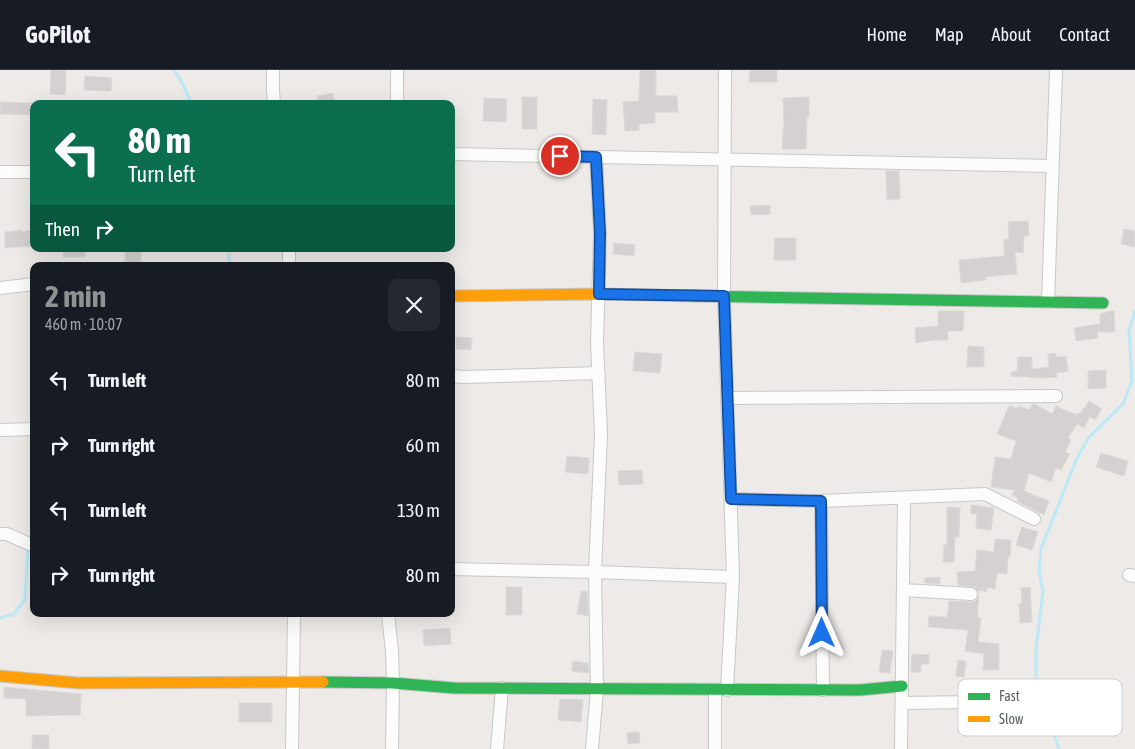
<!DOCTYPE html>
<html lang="en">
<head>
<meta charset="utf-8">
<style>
  body { margin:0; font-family:"Asap Condensed",sans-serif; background:#242831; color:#f1f3f6; height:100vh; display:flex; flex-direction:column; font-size:19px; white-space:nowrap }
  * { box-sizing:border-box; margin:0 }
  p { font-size:16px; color:#9ea1a6 }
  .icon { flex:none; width:28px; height:28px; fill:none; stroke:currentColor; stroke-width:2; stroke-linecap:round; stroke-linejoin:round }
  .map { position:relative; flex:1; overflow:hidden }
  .panel { position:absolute; left:30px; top:192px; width:425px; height:355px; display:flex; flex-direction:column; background:#171b24; border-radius:10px; box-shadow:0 5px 20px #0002 }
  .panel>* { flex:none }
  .top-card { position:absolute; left:30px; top:30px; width:425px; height:152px; border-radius:10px; box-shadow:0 5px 20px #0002; background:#0b6e4f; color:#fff; overflow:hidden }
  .pin { position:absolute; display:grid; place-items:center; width:42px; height:42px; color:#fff; margin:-21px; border:2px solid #fff; border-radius:50%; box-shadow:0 1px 5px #0007 }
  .me { position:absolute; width:55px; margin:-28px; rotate:0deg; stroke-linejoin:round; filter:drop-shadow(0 0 4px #0008) }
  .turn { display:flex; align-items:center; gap:18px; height:105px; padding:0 15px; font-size:22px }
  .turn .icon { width:65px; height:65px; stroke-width:2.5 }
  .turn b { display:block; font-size:35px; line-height:42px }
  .then { display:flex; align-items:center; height:48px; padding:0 15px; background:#0003; gap:10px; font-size:19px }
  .round { display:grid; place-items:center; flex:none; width:52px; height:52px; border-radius:10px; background:#242831 }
  .overview { display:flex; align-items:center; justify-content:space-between; height:85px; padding:0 15px }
  h1 { font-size:30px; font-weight:700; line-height:38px; color:#8f9293 }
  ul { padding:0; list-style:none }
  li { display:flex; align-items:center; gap:15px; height:65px; padding:0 15px }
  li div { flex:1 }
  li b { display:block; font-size:19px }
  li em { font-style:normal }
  header { display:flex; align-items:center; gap:30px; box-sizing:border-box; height:70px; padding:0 25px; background:#171b24; border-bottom:1px solid #363941 }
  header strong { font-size:24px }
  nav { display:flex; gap:28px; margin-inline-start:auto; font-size:18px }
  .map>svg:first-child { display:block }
</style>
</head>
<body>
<header>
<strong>GoPilot</strong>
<nav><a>Home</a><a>Map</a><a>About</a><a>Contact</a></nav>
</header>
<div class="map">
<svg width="1135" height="679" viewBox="0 0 1135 679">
  <rect width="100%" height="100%" fill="#edeae7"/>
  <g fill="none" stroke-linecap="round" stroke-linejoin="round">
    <!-- stream -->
    <path stroke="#bbe9f8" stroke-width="3" d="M174,0L181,11L192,34
      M228,179L230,196
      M0,548L14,544L25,529L28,480L30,478
      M1059,679L1036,614V579L1043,522L1039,501L1041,479L1077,388L1089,367L1123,334L1132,311L1129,261L1135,241"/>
  </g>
  <!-- building -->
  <path fill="#d4d1d0" stroke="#dcdad6" d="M51,0H66L65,25L50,24Z
    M640,0H656V26H677L678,42H655V53L639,54V60L625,61L623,32L639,31Z
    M750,0H777V12H749Z
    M85,6L112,8L111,21L84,20Z
    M333,23L335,34H319L317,26Z
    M522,27H537V59H522Z
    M809,27V47H807L806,79H782L784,53L783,28Z
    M484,28L507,29L506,52L483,51Z
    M593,29L607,30L606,65L592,64Z
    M0,32L34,33V45L0,44Z
    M886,101H899L900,129L887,130Z
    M770,135V144L751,145L750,136Z
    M1028,151L1029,166H1024L1023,183L1015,182L1017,204L986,207V210L961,213L959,190L1004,186V169H1009L1008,152Z
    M1124,159L1135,161V177L1121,174Z
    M22,160V162L31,160L34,176L5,178V162Z
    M775,168H796V190H774Z
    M614,173L635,175L634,186L613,184Z
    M63,179H85V187H63Z
    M125,179H141V196H125Z
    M938,241H964L963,261H948V270H933L916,273L915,258L938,256Z
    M1110,241H1114L1115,262H1097L1098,268L1076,271L1074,258L1100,254V244Z
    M456,267L472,268L471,280L456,279Z
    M968,276L984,277V297H967Z
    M635,282L662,284L660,303L633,301Z
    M1056,283V287L1066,286L1068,301L1056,303L1057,307L1042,308L1011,306V302L1017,301L1018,287H1032V299L1049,297L1048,284Z
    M1106,300V318L1088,319V301Z
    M1089,331L1102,339L1095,350L1090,347L1084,358L1077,354L1068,368L1071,370L1065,382L1070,384L1061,400L1056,398L1051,412L1029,403L1024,421L1049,431L1044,445L1017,431L1018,428L1012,425L1015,420L991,417L995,387L1011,389L1016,371L997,364L1009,336L1018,338L1019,336L1030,340L1032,334H1035L1052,344L1056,336L1076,345L1077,343L1080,344Z
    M1101,383L1128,391L1124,406L1096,397Z
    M567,386L589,388L588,404L565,402Z
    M642,400L643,414L619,415L618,401Z
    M971,435L994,438L991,460L976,458L977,444H971Z
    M947,437L960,438L959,467H955L954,492H943L944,474L947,475Z
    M1022,457L1038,462L1032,480L1016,475Z
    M995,469L1011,470L1010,487L1008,486L1007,504L997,503L995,519L987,517V522L979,520V523L975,517L958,515L957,502L975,501L977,480L994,482Z
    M940,507V514L925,513V508Z
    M506,517H522V545H506Z
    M1030,517L1032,552L1020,553L1019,534L1022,533L1021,518Z
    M581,521L587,522L588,546L577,544Z
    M979,526L977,547L981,548L978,572L999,574V600H983L984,584L965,581L968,560L928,557L929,546L947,547L949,531L971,532L975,531Z
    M450,558L451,574L424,576L423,560Z
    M882,580L893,581L890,603L879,602Z
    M912,584L929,585V594H921V602H911Z
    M958,590L966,591L964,607L956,606Z
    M573,591L588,593L589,603L572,601Z
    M4,617L81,624L80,645L26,646V629L4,628Z
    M560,629L583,630L581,652L558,650Z
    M239,633H272V652H239Z
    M639,662L640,673L628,674L627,663Z
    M32,665H49V679H32Z"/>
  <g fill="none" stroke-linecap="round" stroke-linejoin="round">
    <!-- street casing -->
    <g stroke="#c8c8c8" stroke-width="14">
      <path id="street" d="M273,0V20L274,34
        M397,0V34
        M725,0L724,226L733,507L727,620
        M451,84L1052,96
        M0,102H34
        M289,179V196
        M0,218L34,214
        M1048,232L1056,0
        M451,306L464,307L599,303
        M727,328L1056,326
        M0,360L34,359
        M731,429L821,431L985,424L1034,449
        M821,431L823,620
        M0,464H7L34,476
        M451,499L595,502L733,507
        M1129,505L1135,506
        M903,520L971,524
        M388,544L392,581L393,613L392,679
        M902,633L974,632
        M292,679L294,544
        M497,679L502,618
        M592,679L597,620L595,502L601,364L597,273L600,163L596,87
        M715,679V620
        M901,679L904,428"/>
    </g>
    <!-- fast casing -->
    <g stroke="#c8c8c8" stroke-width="13">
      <path id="fast" d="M696,226L1103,233
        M323,612L393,613L454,618L860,620L902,616"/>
    </g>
    <!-- slow casing -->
    <g stroke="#c8c8c8" stroke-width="13">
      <path id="slow" d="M451,226L599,224L696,226
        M0,606L78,613L323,612"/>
    </g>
    <!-- street -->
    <use href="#street" stroke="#fcfcfb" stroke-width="12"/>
    <!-- fast -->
    <use href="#fast" stroke="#30b455" stroke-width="11"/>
    <!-- slow -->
    <use href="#slow" stroke="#ff9f0a" stroke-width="11"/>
  </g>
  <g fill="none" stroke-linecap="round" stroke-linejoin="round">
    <!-- route casing -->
    <g stroke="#114b97" stroke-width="12">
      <path id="route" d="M560,86L596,87L600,163L599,224L724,226L731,429L821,431L822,563"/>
    </g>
    <!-- route -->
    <use href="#route" stroke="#1a73e8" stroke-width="9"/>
  </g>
  <!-- legend -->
  <rect x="958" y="609" width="164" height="57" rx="8" fill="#fff" stroke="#ced0d1" stroke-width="1"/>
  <rect x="968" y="623" width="22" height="7" fill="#30b455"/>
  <rect x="968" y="646" width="22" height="6" fill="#ff9f0a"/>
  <g font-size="14" fill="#5c6266">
    <text x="999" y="631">Fast</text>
    <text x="999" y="654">Slow</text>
  </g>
</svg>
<div class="pin" style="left:560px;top:86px;background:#d93025"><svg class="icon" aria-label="arrive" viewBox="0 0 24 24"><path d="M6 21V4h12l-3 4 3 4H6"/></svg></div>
<svg class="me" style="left:822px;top:563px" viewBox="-20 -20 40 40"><path d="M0-17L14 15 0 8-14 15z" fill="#1a73e8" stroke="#fff" stroke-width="4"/></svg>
<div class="top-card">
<div class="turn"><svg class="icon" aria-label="left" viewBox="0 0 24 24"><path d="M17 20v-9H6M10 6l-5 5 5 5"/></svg><div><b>80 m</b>Turn left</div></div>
<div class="then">Then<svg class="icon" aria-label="right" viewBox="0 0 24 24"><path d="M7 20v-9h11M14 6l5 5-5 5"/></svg></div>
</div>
<section class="panel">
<div class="overview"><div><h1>2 min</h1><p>460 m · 10:07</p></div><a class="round"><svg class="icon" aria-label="close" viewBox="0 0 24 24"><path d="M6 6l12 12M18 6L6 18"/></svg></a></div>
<ul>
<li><svg class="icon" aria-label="left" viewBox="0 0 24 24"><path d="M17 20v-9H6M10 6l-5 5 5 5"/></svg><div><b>Turn left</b></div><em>80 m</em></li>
<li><svg class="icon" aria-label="right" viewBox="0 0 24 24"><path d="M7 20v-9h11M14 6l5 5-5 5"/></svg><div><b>Turn right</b></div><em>60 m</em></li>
<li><svg class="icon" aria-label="left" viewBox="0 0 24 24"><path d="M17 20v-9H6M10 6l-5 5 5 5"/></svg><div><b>Turn left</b></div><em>130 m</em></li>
<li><svg class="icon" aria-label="right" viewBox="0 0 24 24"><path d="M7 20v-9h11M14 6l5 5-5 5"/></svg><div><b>Turn right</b></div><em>80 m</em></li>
</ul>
</section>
</div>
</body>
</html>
